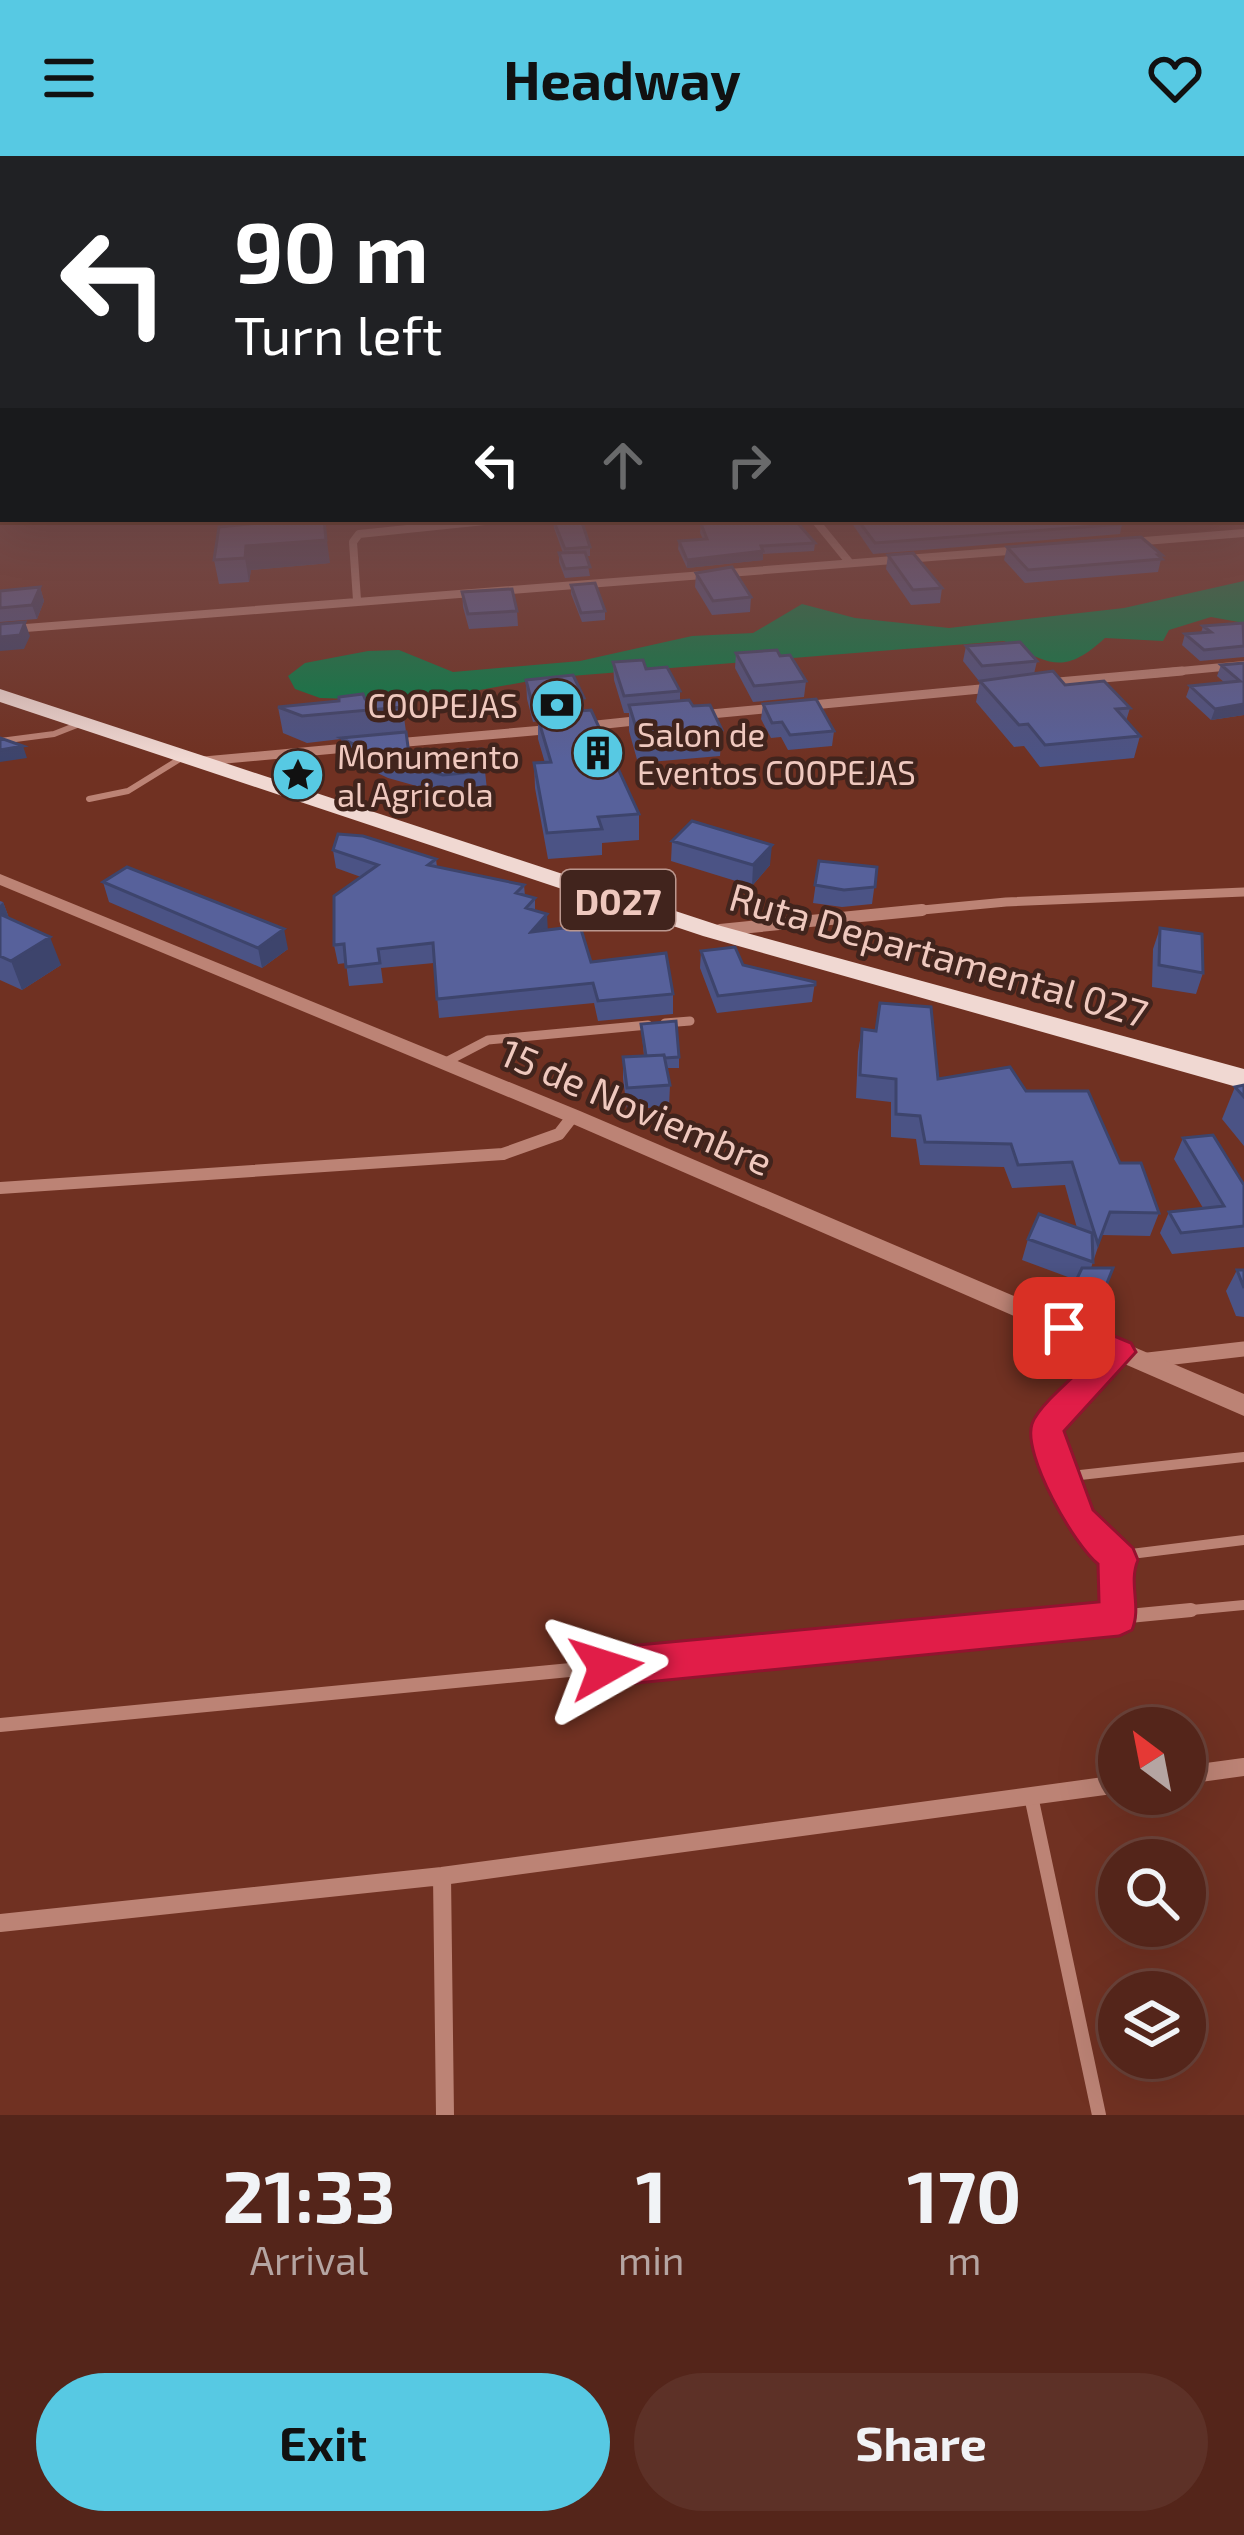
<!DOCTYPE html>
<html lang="en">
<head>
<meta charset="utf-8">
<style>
  body { margin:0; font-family:"Exo 2",sans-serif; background:#5d3127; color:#f1f3f6; height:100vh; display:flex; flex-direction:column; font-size:45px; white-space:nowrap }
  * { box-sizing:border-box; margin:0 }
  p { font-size:39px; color:#b5a5a2 }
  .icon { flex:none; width:66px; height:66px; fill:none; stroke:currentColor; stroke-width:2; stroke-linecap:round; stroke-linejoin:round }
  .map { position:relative; height:1959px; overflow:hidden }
  .drawer { display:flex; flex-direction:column; background:#54251a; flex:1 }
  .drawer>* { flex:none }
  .hud { position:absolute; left:0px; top:0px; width:1245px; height:366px; box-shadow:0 12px 48px #0002,0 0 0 3px #6a4239; background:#202124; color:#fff; overflow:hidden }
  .needle { width:78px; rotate:328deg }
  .controls { position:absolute; left:1098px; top:1551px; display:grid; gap:24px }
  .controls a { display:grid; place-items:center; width:108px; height:108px; border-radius:50%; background:#54251a; box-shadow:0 12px 48px #0002,0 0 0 3px #6a4239; font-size:60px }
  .pin { position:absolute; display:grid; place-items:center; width:102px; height:102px; color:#fff; margin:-51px; border-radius:24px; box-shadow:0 6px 18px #0006 }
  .me { position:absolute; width:132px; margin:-66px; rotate:84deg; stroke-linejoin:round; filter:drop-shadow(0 0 9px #0008) }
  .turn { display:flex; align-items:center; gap:42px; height:252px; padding:0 36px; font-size:54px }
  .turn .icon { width:156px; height:156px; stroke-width:2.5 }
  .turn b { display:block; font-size:84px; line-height:102px }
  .lanes { display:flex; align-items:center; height:114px; padding:0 36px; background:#0003; justify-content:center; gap:60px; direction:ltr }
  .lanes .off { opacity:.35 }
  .eta { display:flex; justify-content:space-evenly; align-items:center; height:204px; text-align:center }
  .eta b { font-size:72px; font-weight:700; line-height:84px }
  .button { display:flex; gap:24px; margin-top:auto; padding:24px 36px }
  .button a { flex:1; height:138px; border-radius:72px; background:#57c9e3; color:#111; font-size:48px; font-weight:700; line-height:138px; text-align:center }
  .button a+a { background:#5d3127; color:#f1f3f6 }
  header { display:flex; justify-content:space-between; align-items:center; height:156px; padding:0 36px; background:#57c9e3; color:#111; font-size:54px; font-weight:700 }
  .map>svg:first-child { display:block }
</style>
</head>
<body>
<header><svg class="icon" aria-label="menu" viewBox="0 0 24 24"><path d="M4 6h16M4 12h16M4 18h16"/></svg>Headway<svg class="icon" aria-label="heart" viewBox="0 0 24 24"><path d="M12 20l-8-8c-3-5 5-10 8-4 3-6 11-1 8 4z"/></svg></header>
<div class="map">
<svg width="1244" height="1959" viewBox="0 0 1244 1959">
  <rect width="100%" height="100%" fill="#703122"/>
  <!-- green -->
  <path fill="#057d47" d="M1244,425V467L1211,461L1169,474L1163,485L1105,482C1064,520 1049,508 1004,485L546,522L419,545L320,542L295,533L288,520L305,507L368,495L399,494L453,516L580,505L692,480L753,477L802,448L855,462L949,472L1124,452Z"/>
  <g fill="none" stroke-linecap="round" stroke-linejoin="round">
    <!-- service-far3 -->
    <path stroke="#bc8375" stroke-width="6" d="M0,585L54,578L82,567
      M89,643L128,635L183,601"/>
    <!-- service-far2 -->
    <path stroke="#bc8375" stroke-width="9" d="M665,867L690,865
      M444,907L488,884L648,869"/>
    <!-- service-far1 -->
    <path stroke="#bc8375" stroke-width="10" d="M1118,1198L1047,1271C1054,1325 1079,1368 1120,1404
      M1062,1321L1244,1301
      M1118,1457L1114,1414L1131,1398L1244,1384
      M1160,1457L1244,1449"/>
    <!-- service -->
    <path stroke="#bc8375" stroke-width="14" d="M1118,1454L1119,1462
      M0,1569L1191,1454
      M1031,1640L1099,1959"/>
    <!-- minor-far4 -->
    <path stroke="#bc8375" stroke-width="8" d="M814,363L850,407
      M1132,386L1244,377
      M357,444L353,386L359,378L504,363
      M0,474L1022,394
      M1149,518L1244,509"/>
    <!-- minor-far3 -->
    <path stroke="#bc8375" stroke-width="9" d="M1047,527L1182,515
      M802,550L991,532
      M700,559L776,552
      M587,570L644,564
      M396,587L555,573
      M204,605L357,591
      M891,757L1006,746L1244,736"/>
    <!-- minor-far2 -->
    <path stroke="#bc8375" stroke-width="12" d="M720,774L922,754
      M0,1032L503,998L559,978L573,960"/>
    <!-- minor-far1 -->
    <path stroke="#bc8375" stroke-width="15" d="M1148,1204L1244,1193"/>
    <!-- minor -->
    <path stroke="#bc8375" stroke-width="18" d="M1185,1619L1244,1611
      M442,1720L445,1959
      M0,1767L442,1720L1119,1628"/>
    <!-- tertiary -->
    <path fill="#bc8375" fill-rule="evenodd" d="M0,718L580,955L1244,1238V1260L566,965L0,729Z"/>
    <!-- primary -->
    <path fill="#f0d8d2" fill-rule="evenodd" d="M0,533L721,770L1244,913V933L703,780L0,546Z"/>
  </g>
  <!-- wall -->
  <path fill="#4b5385" d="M553,363L590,391V400H586L590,420L565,422L559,406V397H563L554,372Z
    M849,363H1116L1122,368L1120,378L873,398Z
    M701,368L815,387L814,395L763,398V404L687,412L678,393L679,385L703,383L700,377Z
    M219,371L330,407L251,414L249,426L219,428L214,404Z
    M1007,391L1162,399L1158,416L1025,427L1004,404Z
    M888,399L942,432L940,447L911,449L886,413Z
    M696,417L751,441L750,456L712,459L695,431Z
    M571,429L605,455V464L582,466L571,438Z
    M40,431L44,445L37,463L0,466V435Z
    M462,436L517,455L518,470L469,473L463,451Z
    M1244,467V501L1200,505L1182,489L1185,478L1201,477L1203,470Z
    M966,490L1037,505L1034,518L1130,552L1126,565L1140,580L1134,602L1040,611L1024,590L1014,591L976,546L980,525L990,524L979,525L963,505Z
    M736,497L780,500L806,525L804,541L753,546L735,512Z
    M613,506L646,513L680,535V545L693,550L722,574L720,600L638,607L629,575V557H624L614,524Z
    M1244,507V559L1211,564L1186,541L1190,530L1225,527L1217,520L1221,509Z
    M526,524L584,542V555L639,658V684L602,687V699L548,703L535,632L534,607H545L538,583V565L533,566L527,543Z
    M401,539L409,598L485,615L487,634L445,638L388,622L344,601L341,583L307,587L283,577L278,551Z
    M763,548L834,575L832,590L788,594L781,581L771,582L761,563Z
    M672,685L770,709L752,730L671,705Z
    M333,694L436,703L437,711L524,729L525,740L535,742V754L548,774L591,806L673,838V858L598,865L594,847L439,862L434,807L381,812L383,827L349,830L346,807L338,808L334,789L361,721L336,712Z
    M819,705L877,711L872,748L842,751L813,747Z
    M103,726L288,793L262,812L109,746Z
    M0,745L3,746L9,762L61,809L22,834L0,824Z
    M1160,772L1203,817L1196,838L1152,831L1153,793Z
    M701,795L743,809L815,826L812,846L717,857L700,812Z
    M641,868L679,901V912H667L670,929L669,951L627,953L623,923V901L644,900Z
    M862,873L938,923L1026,935L1120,1007L1159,1057L1150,1080L1102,1079L1091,1112H1113L1093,1163L1066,1153L1076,1124L1022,1104L1028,1083L1077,1072L1065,1029L1012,1032L1004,1011L920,1009L916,983L891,981V946L856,942L858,896Z
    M1244,929V990L1222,963L1235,931Z
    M1183,982L1244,1029V1091L1172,1098L1160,1077L1169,1056L1203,1052L1174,1003Z
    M1237,1114H1244V1161L1236,1160L1226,1135Z"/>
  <!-- shaded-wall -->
  <path fill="#3d446c" d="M324,363L330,407L251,414L249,426L245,402L246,390Z
    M763,395V404L687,412V404Z
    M40,431L44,445L37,463L32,449Z
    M25,466L30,480L24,493L0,495V481Z
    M1244,548V559L1211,564L1215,553Z
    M23,590L27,602L0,606V594Z
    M772,689L770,709L752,730L753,709Z
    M3,746L14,775L0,773V749Z
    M547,758L548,777L531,776Z
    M284,773L288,793L262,812L258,792Z
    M50,781L61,809L22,834L11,805Z"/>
  <!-- building -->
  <path fill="#57619b" stroke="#3d446c" stroke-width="3" d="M296,363H324L326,384L246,390L245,402L214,404L219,371Z
    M553,363H581L590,391L565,393Z
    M771,363H794L815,387L761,390L763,395L687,404L679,385L707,383L701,368Z
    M857,363H1116L1122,368L875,387Z
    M1141,381L1162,399H1158L1162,403L1028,414L1007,391Z
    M585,396L590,411L565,413L559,397Z
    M913,397L942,432L913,434L888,399Z
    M732,411L751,441L713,445L696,417Z
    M595,427L605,455L581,457L571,429Z
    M40,431L32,449L0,452V435Z
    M512,433L517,455L468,458L462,436Z
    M25,466L20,479L0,481V468Z
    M1243,467L1244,490L1204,494L1185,478L1211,476L1203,470Z
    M1020,486L1037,505L982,510L966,490Z
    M777,494L780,500L790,499L806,525L754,530L736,497Z
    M643,504L646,513L667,511L680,535L624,540L613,506Z
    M1244,507V548L1215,553L1190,530L1240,525L1221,509Z
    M1053,515L1065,529L1104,525L1130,552L1116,553L1140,580L1045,589L1028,568L1019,569L980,525Z
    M573,519L584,542L532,547L526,524Z
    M363,538L365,543L401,539L403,551L302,560L278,551L339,545V541Z
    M816,543L834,575L790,579L782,566L772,567L763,548Z
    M689,544L693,550L710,549L722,574L639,581L629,549Z
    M591,554L639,658L598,661L602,673L547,677L534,607L551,606L537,559Z
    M406,576L409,598L482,593L485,615L443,619L385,603L341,582Z
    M0,582L23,590L0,594Z
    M692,665L772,689L753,709L672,685Z
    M338,678L363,680L436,703L428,709L524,729L516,737L535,742L526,752L547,758L531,776L580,770L591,806L666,797L673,838L598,845L593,827L437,843L433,787L378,793L380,807L346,811L344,788L334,789V740L378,709L333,694Z
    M819,705L877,711L875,731L844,734L815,729Z
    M127,711L284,773L258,792L103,726Z
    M0,758L50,781L11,805L0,800Z
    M1160,772L1202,778L1203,817L1159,809Z
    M735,791L743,809L815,826V829L718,840L701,795Z
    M880,847L931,851L938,923L1010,911L1026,935H1088L1120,1007H1141L1159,1057L1110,1056L1098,1088L1072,1006L1018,1009L1011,988L925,986L920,960L896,958V923L860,919L862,873L876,875Z
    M676,865L679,901L665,902L664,899L646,900L641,868Z
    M664,899L670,929L627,932L623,901Z
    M1244,929V941L1235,931Z
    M1213,979L1244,1029V1070L1181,1077L1169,1056L1224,1050L1183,982Z
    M1039,1058L1092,1077L1093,1106L1028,1083Z
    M1082,1112H1113L1101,1142L1073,1131Z
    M1237,1114H1244V1132Z"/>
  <!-- sky -->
  <linearGradient id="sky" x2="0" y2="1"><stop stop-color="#3e1b13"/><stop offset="0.55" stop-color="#744e4f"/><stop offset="1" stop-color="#744e4f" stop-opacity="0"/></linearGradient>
  <rect width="1244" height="603" fill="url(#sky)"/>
  <!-- route -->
  <path fill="#e11d48" stroke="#92132f" stroke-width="3" d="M1064,1159L1131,1187L1136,1196L1064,1275L1093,1354L1133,1392L1138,1404C1128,1427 1142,1451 1132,1474L1119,1480L606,1530L593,1524L587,1511L593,1498L606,1492L1099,1446L1098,1408C1074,1389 1022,1298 1032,1268C1038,1249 1081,1215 1096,1199L1053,1181L1048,1172L1053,1163Z"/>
  <!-- icons -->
  <defs>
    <g id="bank-disc" transform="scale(2.7)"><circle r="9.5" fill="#57c9e3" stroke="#41241d"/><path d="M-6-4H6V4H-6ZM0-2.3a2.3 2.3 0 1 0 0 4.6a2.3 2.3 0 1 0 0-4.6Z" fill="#111"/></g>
    <g id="building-disc" transform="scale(2.7)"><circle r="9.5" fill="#57c9e3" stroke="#41241d"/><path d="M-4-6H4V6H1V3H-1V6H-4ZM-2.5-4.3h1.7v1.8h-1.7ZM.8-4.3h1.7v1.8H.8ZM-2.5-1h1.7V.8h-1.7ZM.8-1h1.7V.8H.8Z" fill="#111"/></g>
    <g id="sight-disc" transform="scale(2.7)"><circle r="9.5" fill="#57c9e3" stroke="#41241d"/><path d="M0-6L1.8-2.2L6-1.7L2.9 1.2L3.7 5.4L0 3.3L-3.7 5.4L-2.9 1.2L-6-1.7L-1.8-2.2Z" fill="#111"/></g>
  </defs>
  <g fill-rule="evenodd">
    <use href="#bank-disc" x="557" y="549"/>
    <use href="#building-disc" x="598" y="597"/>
    <use href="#sight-disc" x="298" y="619"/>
  </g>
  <g text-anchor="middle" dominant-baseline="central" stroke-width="9" stroke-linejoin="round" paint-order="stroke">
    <!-- far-poi labels -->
    <g font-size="33" fill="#efc8be" stroke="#41241d" text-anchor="start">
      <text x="518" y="549" text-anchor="end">COOPEJAS</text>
      <text x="637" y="578">Salon de<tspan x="637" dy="38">Eventos COOPEJAS</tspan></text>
      <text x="337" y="600">Monumento<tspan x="337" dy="38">al Agricola</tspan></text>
    </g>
    <!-- shield labels -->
    <rect fill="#41241d" stroke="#bb978e" stroke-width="3" x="561" y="714" width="114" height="60" rx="9"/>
    <g font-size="36" font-weight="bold" fill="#efc8be">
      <text x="618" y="744">D027</text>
    </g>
    <!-- street labels -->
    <g font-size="39" fill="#efc8be" stroke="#41241d">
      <text transform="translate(939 798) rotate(16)">Ruta Departamental 027</text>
      <text transform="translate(637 950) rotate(23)">15 de Noviembre</text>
    </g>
  </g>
</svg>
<div class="controls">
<a><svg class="needle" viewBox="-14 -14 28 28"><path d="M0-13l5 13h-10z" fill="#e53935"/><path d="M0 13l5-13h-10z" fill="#b5a5a2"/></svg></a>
<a><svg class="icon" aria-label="search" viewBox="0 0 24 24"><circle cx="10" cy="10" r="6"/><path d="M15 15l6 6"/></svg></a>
<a><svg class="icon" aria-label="layers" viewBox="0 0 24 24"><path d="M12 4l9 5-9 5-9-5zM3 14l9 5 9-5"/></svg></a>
</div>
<div class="pin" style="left:1064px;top:1172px;background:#d93025"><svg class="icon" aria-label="arrive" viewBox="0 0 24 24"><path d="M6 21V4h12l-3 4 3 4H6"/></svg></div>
<svg class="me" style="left:606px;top:1511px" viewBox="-20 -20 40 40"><path d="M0-17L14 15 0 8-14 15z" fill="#e11d48" stroke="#fff" stroke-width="4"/></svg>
<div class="hud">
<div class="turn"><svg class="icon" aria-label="left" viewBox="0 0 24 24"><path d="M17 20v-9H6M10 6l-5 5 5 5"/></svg><div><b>90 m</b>Turn left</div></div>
<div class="lanes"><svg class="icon" aria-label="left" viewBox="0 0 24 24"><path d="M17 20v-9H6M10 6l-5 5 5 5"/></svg><svg class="icon off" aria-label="ahead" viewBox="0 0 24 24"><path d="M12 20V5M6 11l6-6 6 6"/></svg><svg class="icon off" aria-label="right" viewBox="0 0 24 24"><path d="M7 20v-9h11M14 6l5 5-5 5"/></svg></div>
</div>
</div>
<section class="drawer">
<div class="eta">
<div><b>21:33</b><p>Arrival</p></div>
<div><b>1</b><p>min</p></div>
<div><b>170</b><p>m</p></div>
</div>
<div class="button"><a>Exit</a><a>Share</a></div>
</section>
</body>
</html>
